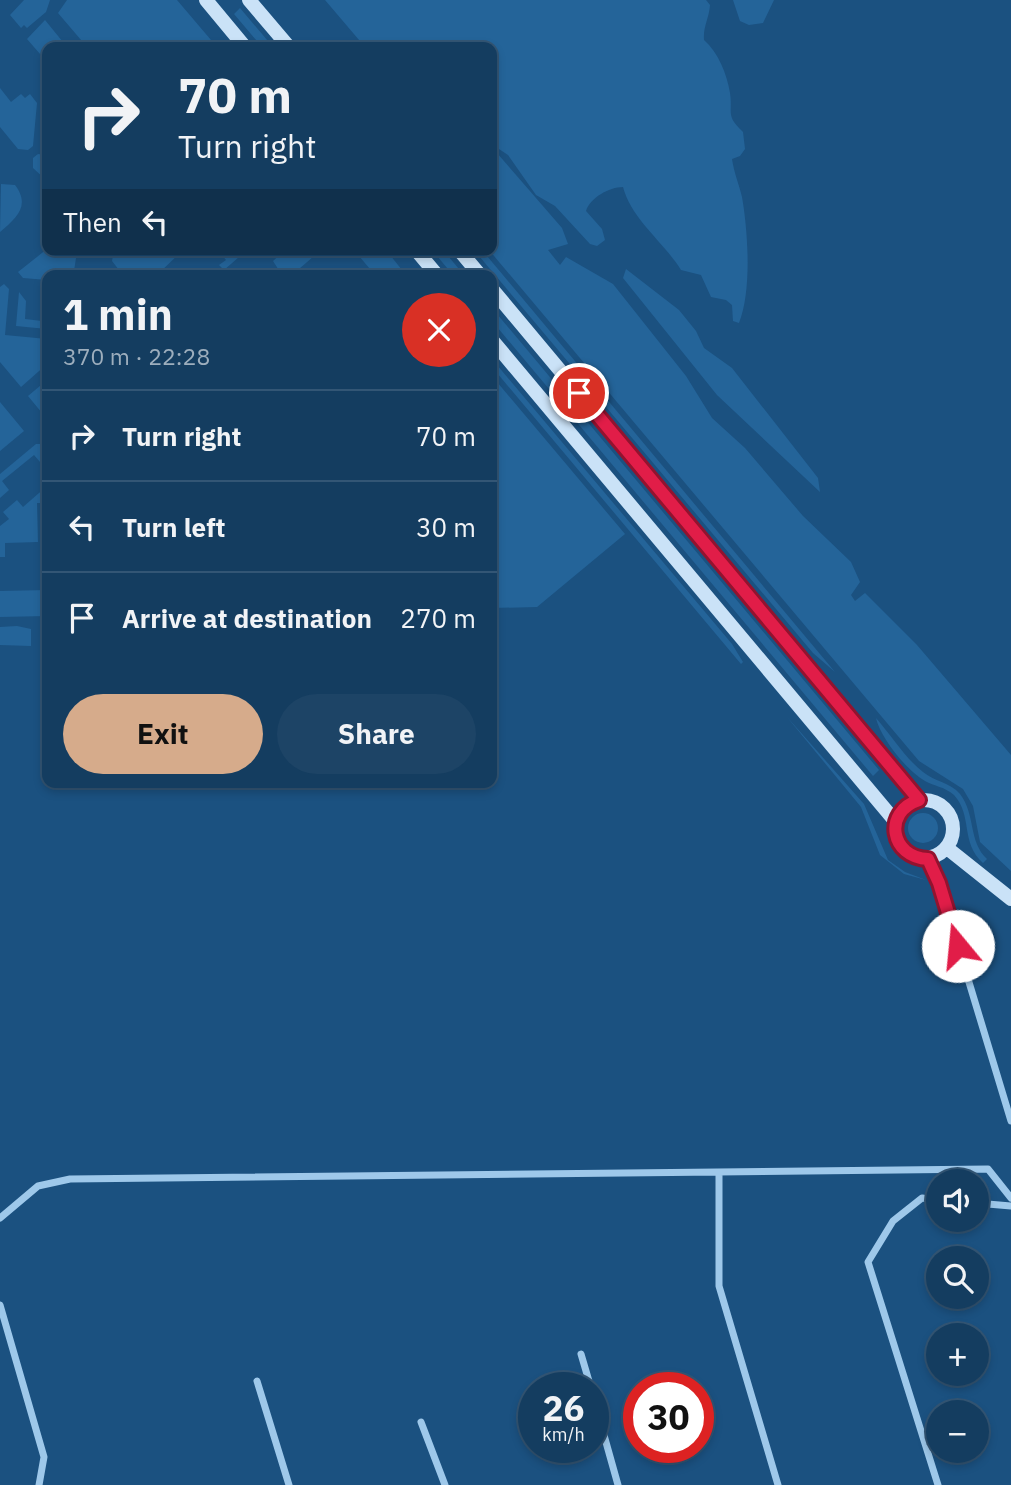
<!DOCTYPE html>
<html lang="en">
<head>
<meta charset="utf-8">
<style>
  body { margin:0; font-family:"IBM Plex Sans",sans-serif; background:#1d4466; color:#f1f3f6; height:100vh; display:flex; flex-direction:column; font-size:26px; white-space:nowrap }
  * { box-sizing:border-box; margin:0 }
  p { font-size:23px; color:#9daebd }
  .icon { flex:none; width:38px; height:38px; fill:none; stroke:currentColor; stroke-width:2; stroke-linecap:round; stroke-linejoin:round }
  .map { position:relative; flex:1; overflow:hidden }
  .drawer { position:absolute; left:42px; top:270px; width:455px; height:518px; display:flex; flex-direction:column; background:#143d60; border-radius:14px; box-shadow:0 4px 10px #0003,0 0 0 2px #335675 }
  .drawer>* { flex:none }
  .hud { position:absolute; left:42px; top:42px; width:455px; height:214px; border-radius:14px; box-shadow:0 4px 10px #0003,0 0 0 2px #335675; background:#143d60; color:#f1f3f6; overflow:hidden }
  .buttons { position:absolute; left:926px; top:1169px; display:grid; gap:14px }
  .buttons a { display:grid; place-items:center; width:63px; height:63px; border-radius:50%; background:#143d60; box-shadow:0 4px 10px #0003,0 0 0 2px #335675; font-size:35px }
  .speed { position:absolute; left:518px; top:1372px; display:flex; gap:14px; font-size:35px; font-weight:700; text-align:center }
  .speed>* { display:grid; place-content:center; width:91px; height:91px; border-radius:50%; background:#143d60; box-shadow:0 4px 10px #0003,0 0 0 2px #335675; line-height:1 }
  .speed small { font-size:18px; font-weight:400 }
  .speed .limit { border:10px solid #d22; background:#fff; color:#111 }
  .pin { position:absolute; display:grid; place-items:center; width:60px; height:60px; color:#fff; margin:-30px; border:4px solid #fff; border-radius:50%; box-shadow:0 2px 7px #0007 }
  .me { position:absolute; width:77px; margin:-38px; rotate:343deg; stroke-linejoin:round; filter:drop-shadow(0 0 5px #0008) }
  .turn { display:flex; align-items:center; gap:24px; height:147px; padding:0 21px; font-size:32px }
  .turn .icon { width:91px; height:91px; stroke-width:2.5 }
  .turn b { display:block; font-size:49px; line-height:60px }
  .then { display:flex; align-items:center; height:66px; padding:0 21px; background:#0003; gap:14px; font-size:26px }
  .round { display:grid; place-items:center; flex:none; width:74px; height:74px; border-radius:37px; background:#1d4466 }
  .summary { display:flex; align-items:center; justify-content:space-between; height:119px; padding:0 21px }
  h1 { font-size:42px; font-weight:700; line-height:52px }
  .button { display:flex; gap:14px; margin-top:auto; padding:14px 21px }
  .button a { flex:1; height:80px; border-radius:42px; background:#d6ab8b; color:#111; font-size:28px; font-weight:700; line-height:80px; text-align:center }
  .button a+a { background:#1d4466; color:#f1f3f6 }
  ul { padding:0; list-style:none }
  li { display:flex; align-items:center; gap:21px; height:91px; padding:0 21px; border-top:2px solid #335675 }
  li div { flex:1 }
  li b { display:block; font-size:26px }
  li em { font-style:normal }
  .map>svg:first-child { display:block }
</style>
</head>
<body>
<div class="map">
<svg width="1011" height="1485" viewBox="0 0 1011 1485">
  <rect width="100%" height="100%" fill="#1b5180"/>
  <!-- green -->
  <path fill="#246499" d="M24,0H50L46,12L27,28L24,25L21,28L10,15Z
    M67,0H177L211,40L203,47H87L58,13Z
    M325,0H706L710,5C709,19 703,26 704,40C718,52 727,74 730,93C733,114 725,115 743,132L745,149L740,156L732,159C734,173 739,184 742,197C748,231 752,291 739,323L733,321L732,305L726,300L711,297L701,275L681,270C663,241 632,220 623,187C609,187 590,198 586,211L602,229L605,240L597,246L590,244L555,206L536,195L508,155L499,149L497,153L562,228L568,244L548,250L560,265L566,257L613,284L686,376L712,418L745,448L803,516L851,562L860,582L851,595L855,601L865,593L917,645L1011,755V871L980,842L973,806L963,789L919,761L489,250L492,211L498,205L492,198V47H365Z
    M733,0H774L763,23L749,25L740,21Z
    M240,8L273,47H262L234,14Z
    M45,20L67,47H47V62L27,39Z
    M0,88L11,102L21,94L25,98L30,94L37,103L33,146L28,150L18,149L0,127Z
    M38,154L47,155V181L33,168V158Z
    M1,184L15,185C31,206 16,218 0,232Z
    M47,249L68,250L76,258L74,271L71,275H47V280L23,278L18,272Z
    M114,250H183L157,275H123L112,261Z
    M218,250H233L239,257L224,270L219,265L226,260Z
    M285,250H321L292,275H282L273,261Z
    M354,250H386L406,275H375Z
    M432,250H443L464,275H453Z
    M474,250H482L835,672L813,653Z
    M626,269L679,310L696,331L704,348L732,368L818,478L820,492L717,395L623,278Z
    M4,284L9,289L5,335L47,339V364L21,387L0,362V287Z
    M19,292L26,301L25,319L42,321L47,329L16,326Z
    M492,308L879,770L873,776L492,321Z
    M492,359L732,644L743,662L741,664L492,367Z
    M492,376L625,534L537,607L492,608Z
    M47,380V419L28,396Z
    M0,402L24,431L0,451Z
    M36,444H42L47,449L46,457L40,462L34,455L2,481L9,490L0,498V474Z
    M47,486V503H37L38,542L5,543V557H0V526L9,519L3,512L17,500L23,507Z
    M47,590V616L0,617V591Z
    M17,626L31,629V646L0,645V627Z
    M787,717L864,804L888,860L905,872L926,880L904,874L880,855L861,807Z
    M876,718C891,735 905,758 923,772C935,782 950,782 960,794C976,815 968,841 987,859L983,863C960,842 973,816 954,795C945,787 934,786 925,781C906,770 880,737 876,718Z
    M908 828a15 15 0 1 1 30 0a15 15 0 1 1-30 0Z"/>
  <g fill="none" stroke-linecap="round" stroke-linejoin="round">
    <!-- street -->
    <path stroke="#9ec8ea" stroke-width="7" d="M928,859L939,883L1011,1121
      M719,1172V1286L778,1485
      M976,1203L1011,1206
      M0,1218L38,1186L70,1179L988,1169L1011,1198
      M0,1305L44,1457L39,1485
      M581,1354L591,1388
      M257,1381L289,1485
      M593,1396L618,1485
      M421,1422L445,1485
      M938,1485L868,1262L893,1221L922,1198L938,1200"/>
    <!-- secondary -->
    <path stroke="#cae2f7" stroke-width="14" d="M206,0L245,47
      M249,0L289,47
      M416,250L437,275
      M459,250L480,275
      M492,289L919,800
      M492,340L895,821
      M895 829a29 29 0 1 1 58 0a29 29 0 1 1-58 0Z
      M947,848L1011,899"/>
  </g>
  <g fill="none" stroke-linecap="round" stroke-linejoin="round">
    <!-- route casing -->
    <g stroke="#92132f" stroke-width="18">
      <path id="route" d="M579,393L919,800C882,812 891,858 928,859L939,883L958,946"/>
    </g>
    <!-- route -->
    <use href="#route" stroke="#e11d48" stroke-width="12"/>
  </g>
</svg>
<div class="buttons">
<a><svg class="icon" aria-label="sound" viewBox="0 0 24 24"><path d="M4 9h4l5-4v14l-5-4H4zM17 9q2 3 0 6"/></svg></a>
<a><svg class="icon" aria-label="search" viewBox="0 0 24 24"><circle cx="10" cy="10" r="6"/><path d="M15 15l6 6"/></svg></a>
<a>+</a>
<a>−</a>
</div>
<div class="speed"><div>26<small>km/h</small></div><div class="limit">30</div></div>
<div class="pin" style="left:579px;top:393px;background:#d93025"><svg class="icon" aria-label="arrive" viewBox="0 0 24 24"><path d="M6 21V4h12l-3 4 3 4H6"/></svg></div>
<svg class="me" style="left:958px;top:946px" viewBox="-20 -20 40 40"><circle r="19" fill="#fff"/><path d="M0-13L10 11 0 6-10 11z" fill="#e11d48"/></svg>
<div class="hud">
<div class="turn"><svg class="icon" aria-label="right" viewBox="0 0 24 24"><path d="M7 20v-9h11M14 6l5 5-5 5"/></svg><div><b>70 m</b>Turn right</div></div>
<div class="then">Then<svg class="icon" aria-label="left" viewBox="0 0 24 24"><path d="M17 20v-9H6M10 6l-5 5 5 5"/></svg></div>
</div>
<section class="drawer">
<div class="summary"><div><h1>1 min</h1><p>370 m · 22:28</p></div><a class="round" style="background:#d93025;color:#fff"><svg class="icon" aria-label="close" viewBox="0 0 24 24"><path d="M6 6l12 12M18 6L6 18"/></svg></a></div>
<ul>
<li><svg class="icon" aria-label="right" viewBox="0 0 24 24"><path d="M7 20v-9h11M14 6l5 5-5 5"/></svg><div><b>Turn right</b></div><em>70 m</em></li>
<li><svg class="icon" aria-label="left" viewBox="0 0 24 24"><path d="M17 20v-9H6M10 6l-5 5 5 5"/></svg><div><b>Turn left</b></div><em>30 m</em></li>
<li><svg class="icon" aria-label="arrive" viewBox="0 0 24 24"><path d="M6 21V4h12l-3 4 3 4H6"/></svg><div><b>Arrive at destination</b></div><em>270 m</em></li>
</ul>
<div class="button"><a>Exit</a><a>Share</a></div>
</section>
</div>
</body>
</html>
